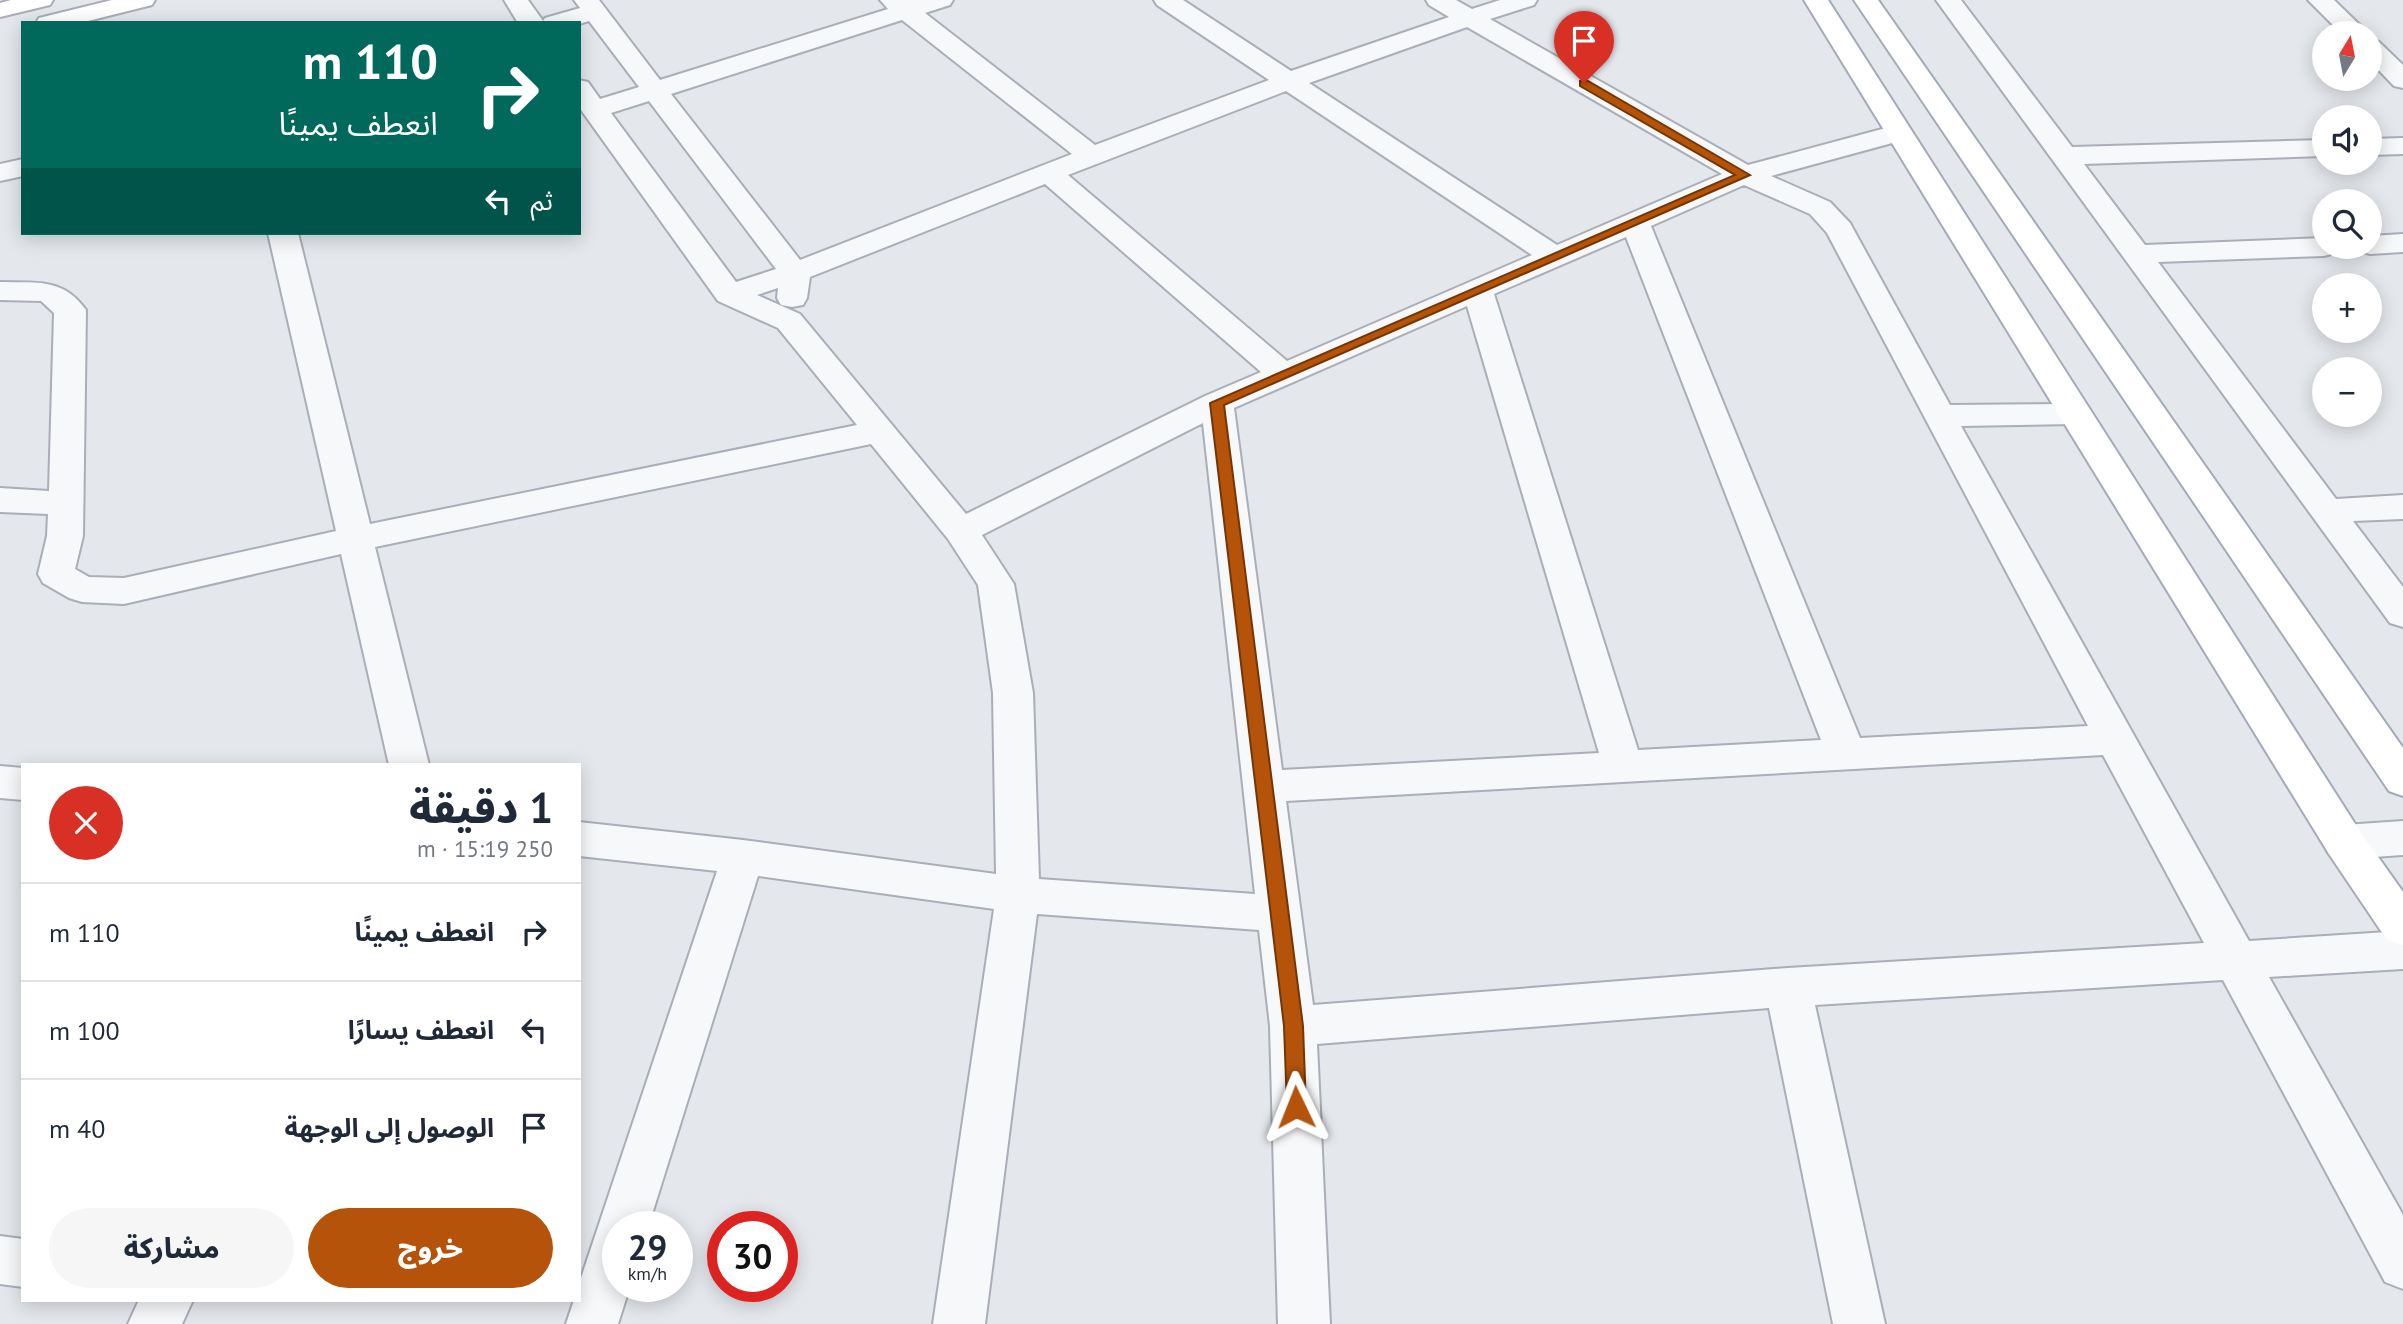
<!DOCTYPE html>
<html lang="ar">
<head>
<meta charset="utf-8">
<style>
  body { margin:0; font-family:"PT Sans","Noto Sans Arabic",sans-serif; background:#f6f6f7; color:#1f2937; direction:rtl; height:100vh; display:flex; flex-direction:column; font-size:26px; white-space:nowrap }
  * { box-sizing:border-box; margin:0 }
  p { font-size:23px; color:#747a83 }
  .icon { flex:none; width:38px; height:38px; fill:none; stroke:currentColor; stroke-width:2; stroke-linecap:round; stroke-linejoin:round }
  .map { position:relative; flex:1; overflow:hidden; direction:ltr }
  .sheet { position:absolute; left:21px; top:763px; width:560px; height:539px; display:flex; flex-direction:column; background:#fff; border-radius:0px; box-shadow:0 4px 18px #0003; direction:rtl }
  .sheet>* { flex:none }
  .guide { position:absolute; left:21px; top:21px; width:560px; height:214px; border-radius:0px; box-shadow:0 4px 18px #0003; direction:rtl; background:#00695c; color:#fff; overflow:hidden }
  .needle { width:46px; rotate:10deg }
  .buttons { position:absolute; left:2312px; top:21px; display:grid; gap:14px }
  .buttons a { display:grid; place-items:center; width:70px; height:70px; border-radius:50%; background:#fff; box-shadow:0 4px 18px #0003; font-size:35px }
  .speed { position:absolute; left:602px; top:1211px; display:flex; gap:14px; font-size:35px; font-weight:700; text-align:center }
  .speed>* { display:grid; place-content:center; width:91px; height:91px; border-radius:50%; background:#fff; box-shadow:0 4px 18px #0003; line-height:1 }
  .speed small { font-size:18px; font-weight:400 }
  .speed .limit { border:10px solid #d22; background:#fff; color:#111 }
  .pin { position:absolute; display:grid; place-items:center; width:60px; height:60px; color:#fff; margin:-72px -30px; border-radius:50% 50% 50% 0; rotate:-45deg; box-shadow:0 0 7px #0007 }
  .pin .icon { rotate:45deg }
  .me { position:absolute; width:77px; margin:-38px; rotate:358deg; stroke-linejoin:round; filter:drop-shadow(0 0 5px #0008) }
  .turn { display:flex; align-items:center; gap:24px; height:147px; padding:0 28px; font-size:32px }
  .turn .icon { width:91px; height:91px; stroke-width:2.5 }
  .turn b { display:block; font-size:49px; line-height:60px }
  .then { display:flex; align-items:center; height:66px; padding:0 28px; background:#0003; gap:14px; font-size:26px }
  .round { display:grid; place-items:center; flex:none; width:74px; height:74px; border-radius:37px; background:#f6f6f7 }
  .summary { display:flex; align-items:center; justify-content:space-between; height:119px; padding:0 28px }
  h1 { font-size:42px; font-weight:800; line-height:52px }
  .cta { display:flex; gap:14px; margin-top:auto; padding:14px 28px }
  .cta a { flex:1; height:80px; border-radius:42px; background:#b45309; color:#fff; font-size:28px; font-weight:800; line-height:80px; text-align:center }
  .cta a+a { background:#f6f6f7; color:#1f2937 }
  ul { padding:0; list-style:none }
  li { display:flex; align-items:center; gap:21px; height:98px; padding:0 28px; border-top:2px solid #e0e1e3 }
  li div { flex:1 }
  li b { display:block; font-size:26px }
  li em { font-style:normal }
  .map>svg:first-child { display:block }
</style>
</head>
<body>
<div class="map">
<svg width="2403" height="1324" viewBox="0 0 2403 1324">
  <rect width="100%" height="100%" fill="#e4e7ec"/>
  <g fill="none" stroke-linecap="round" stroke-linejoin="round">
    <!-- minor casing -->
    <g stroke="#a9aeb7" stroke-width="4">
      <path id="minor" d="M504,0H528L543,21L545,18L580,8L574,0H599L660,80L888,9L880,0H953L950,5L925,13L1095,145L1269,80L1157,5L1154,0H1183L1291,71L1449,17L1429,5L1426,0H1456L1472,9L1500,0H1537L1534,5L1490,19L1748,165L1897,125L1907,127L1911,133L1907,139L1771,176L1830,202L1850,223L1950,405L2074,404L2086,407L2091,414L2086,421L2074,424L1961,426L2249,941L2403,931V969L2269,977L2403,1215V1289L2385,1282L2223,980L1815,1005L1885,1324H1833L1769,1008L1317,1044L1330,1324H1278L1270,1026L1259,930L1037,914L985,1324H933L994,909L758,876L648,1227H618V1286H630L618,1324H566L574,1300H579V1284L717,871L579,856V822L743,840L996,874L993,693L978,585L948,539L871,444L375,547L429,765H389L341,554L124,604L82,602L69,598L43,583L38,574L47,536L48,514L0,512V488L49,491L54,313L41,301L0,300V282C35,283 63,277 86,310L83,536L75,569L89,577L124,578L336,531L268,233H298L370,524L857,425L778,328L718,301L579,107V80L588,82L600,99L639,87L589,21L579,24L518,23ZM902,20L1072,154L800,260L671,94ZM1467,27L1722,174L1557,245L1309,83ZM1286,91L1532,255L1287,361L1068,175ZM649,101L776,269L736,282L611,113ZM1045,184L1261,372L1205,396L966,514L800,314L757,295L778,288L777,298L781,305L792,307L803,305L807,298L810,277ZM1744,185L1810,214L1827,233L2088,726L1860,738L1651,226ZM1626,237L1821,740L1638,750L1494,294ZM1467,306L1599,753L1282,770L1234,408ZM1203,423L1255,894L1039,879L1033,693L1014,584L982,535ZM2103,755L2204,943L1788,968L1313,1005L1286,801Z
        M1936,0H1961L2072,147L2324,140V156L2084,164L2145,245L2324,238V247H2339L2335,253L2324,256L2158,262L2336,499L2403,495V519L2353,521L2403,587V627L2390,623Z
        M2308,0H2334L2368,33H2341Z
        M2370,39L2379,42L2403,65V88L2394,86L2370,61Z
        M2403,138V154L2370,155V139Z
        M23,159V176L0,181V164Z
        M2403,234V252L2370,254L2359,251L2356,247H2370V236Z
        M0,766L23,768V800L0,798Z
        M2403,821V855L2344,859L2329,854L2323,842L2329,830L2344,825Z
        M0,1236L23,1239V1287L0,1284Z
        M139,1300H193L182,1324H128Z"/>
    </g>
    <!-- secondary casing -->
    <g stroke="#a9aeb7" stroke-width="4">
      <path id="secondary" d="M11,0H53L50,5L0,17V3Z
        M112,0H155L152,5L80,23H36L39,18Z"/>
    </g>
    <!-- primary casing -->
    <g stroke="#a3abb8" stroke-width="4">
      <path id="primary" d="M1804,0H1828L2359,830L2403,892V945L2387,940L2329,854Z
        M1854,0H1878L2403,748V796L2389,791Z"/>
    </g>
    <!-- minor -->
    <use href="#minor" fill="#f7f8fa" fill-rule="evenodd"/>
    <!-- secondary -->
    <use href="#secondary" fill="#fff" fill-rule="evenodd"/>
    <!-- primary -->
    <use href="#primary" fill="#fff" fill-rule="evenodd"/>
  </g>
  <!-- route -->
  <path fill="#b45309" stroke="#753606" stroke-width="2" d="M1580,81H1588L1750,175L1224,405L1303,1026L1306,1107L1303,1113L1296,1116L1289,1113L1287,1107L1284,1026L1210,403L1735,175L1580,86Z"/>
</svg>
<div class="buttons">
<a><svg class="needle" viewBox="-14 -14 28 28"><path d="M0-13l5 13h-10z" fill="#e53935"/><path d="M0 13l5-13h-10z" fill="#747a83"/></svg></a>
<a><svg class="icon" aria-label="sound" viewBox="0 0 24 24"><path d="M4 9h4l5-4v14l-5-4H4zM17 9q2 3 0 6"/></svg></a>
<a><svg class="icon" aria-label="search" viewBox="0 0 24 24"><circle cx="10" cy="10" r="6"/><path d="M15 15l6 6"/></svg></a>
<a>+</a>
<a>−</a>
</div>
<div class="speed"><div>29<small>km/h</small></div><div class="limit">30</div></div>
<div class="pin" style="left:1584px;top:83px;background:#d93025"><svg class="icon" aria-label="arrive" viewBox="0 0 24 24"><path d="M6 21V4h12l-3 4 3 4H6"/></svg></div>
<svg class="me" style="left:1296px;top:1107px" viewBox="-20 -20 40 40"><path d="M0-17L14 15 0 8-14 15z" fill="#b45309" stroke="#fff" stroke-width="4"/></svg>
<div class="guide">
<div class="turn"><svg class="icon" aria-label="right" viewBox="0 0 24 24"><path d="M7 20v-9h11M14 6l5 5-5 5"/></svg><div><b>110 m</b>انعطف يمينًا</div></div>
<div class="then">ثم<svg class="icon" aria-label="left" viewBox="0 0 24 24"><path d="M17 20v-9H6M10 6l-5 5 5 5"/></svg></div>
</div>
<section class="sheet">
<div class="summary"><div><h1>1 دقيقة</h1><p>250 m · 15:19</p></div><a class="round" style="background:#d93025;color:#fff"><svg class="icon" aria-label="close" viewBox="0 0 24 24"><path d="M6 6l12 12M18 6L6 18"/></svg></a></div>
<ul>
<li><svg class="icon" aria-label="right" viewBox="0 0 24 24"><path d="M7 20v-9h11M14 6l5 5-5 5"/></svg><div><b>انعطف يمينًا</b></div><em>110 m</em></li>
<li><svg class="icon" aria-label="left" viewBox="0 0 24 24"><path d="M17 20v-9H6M10 6l-5 5 5 5"/></svg><div><b>انعطف يسارًا</b></div><em>100 m</em></li>
<li><svg class="icon" aria-label="arrive" viewBox="0 0 24 24"><path d="M6 21V4h12l-3 4 3 4H6"/></svg><div><b>الوصول إلى الوجهة</b></div><em>40 m</em></li>
</ul>
<div class="cta"><a>خروج</a><a>مشاركة</a></div>
</section>
</div>
</body>
</html>
